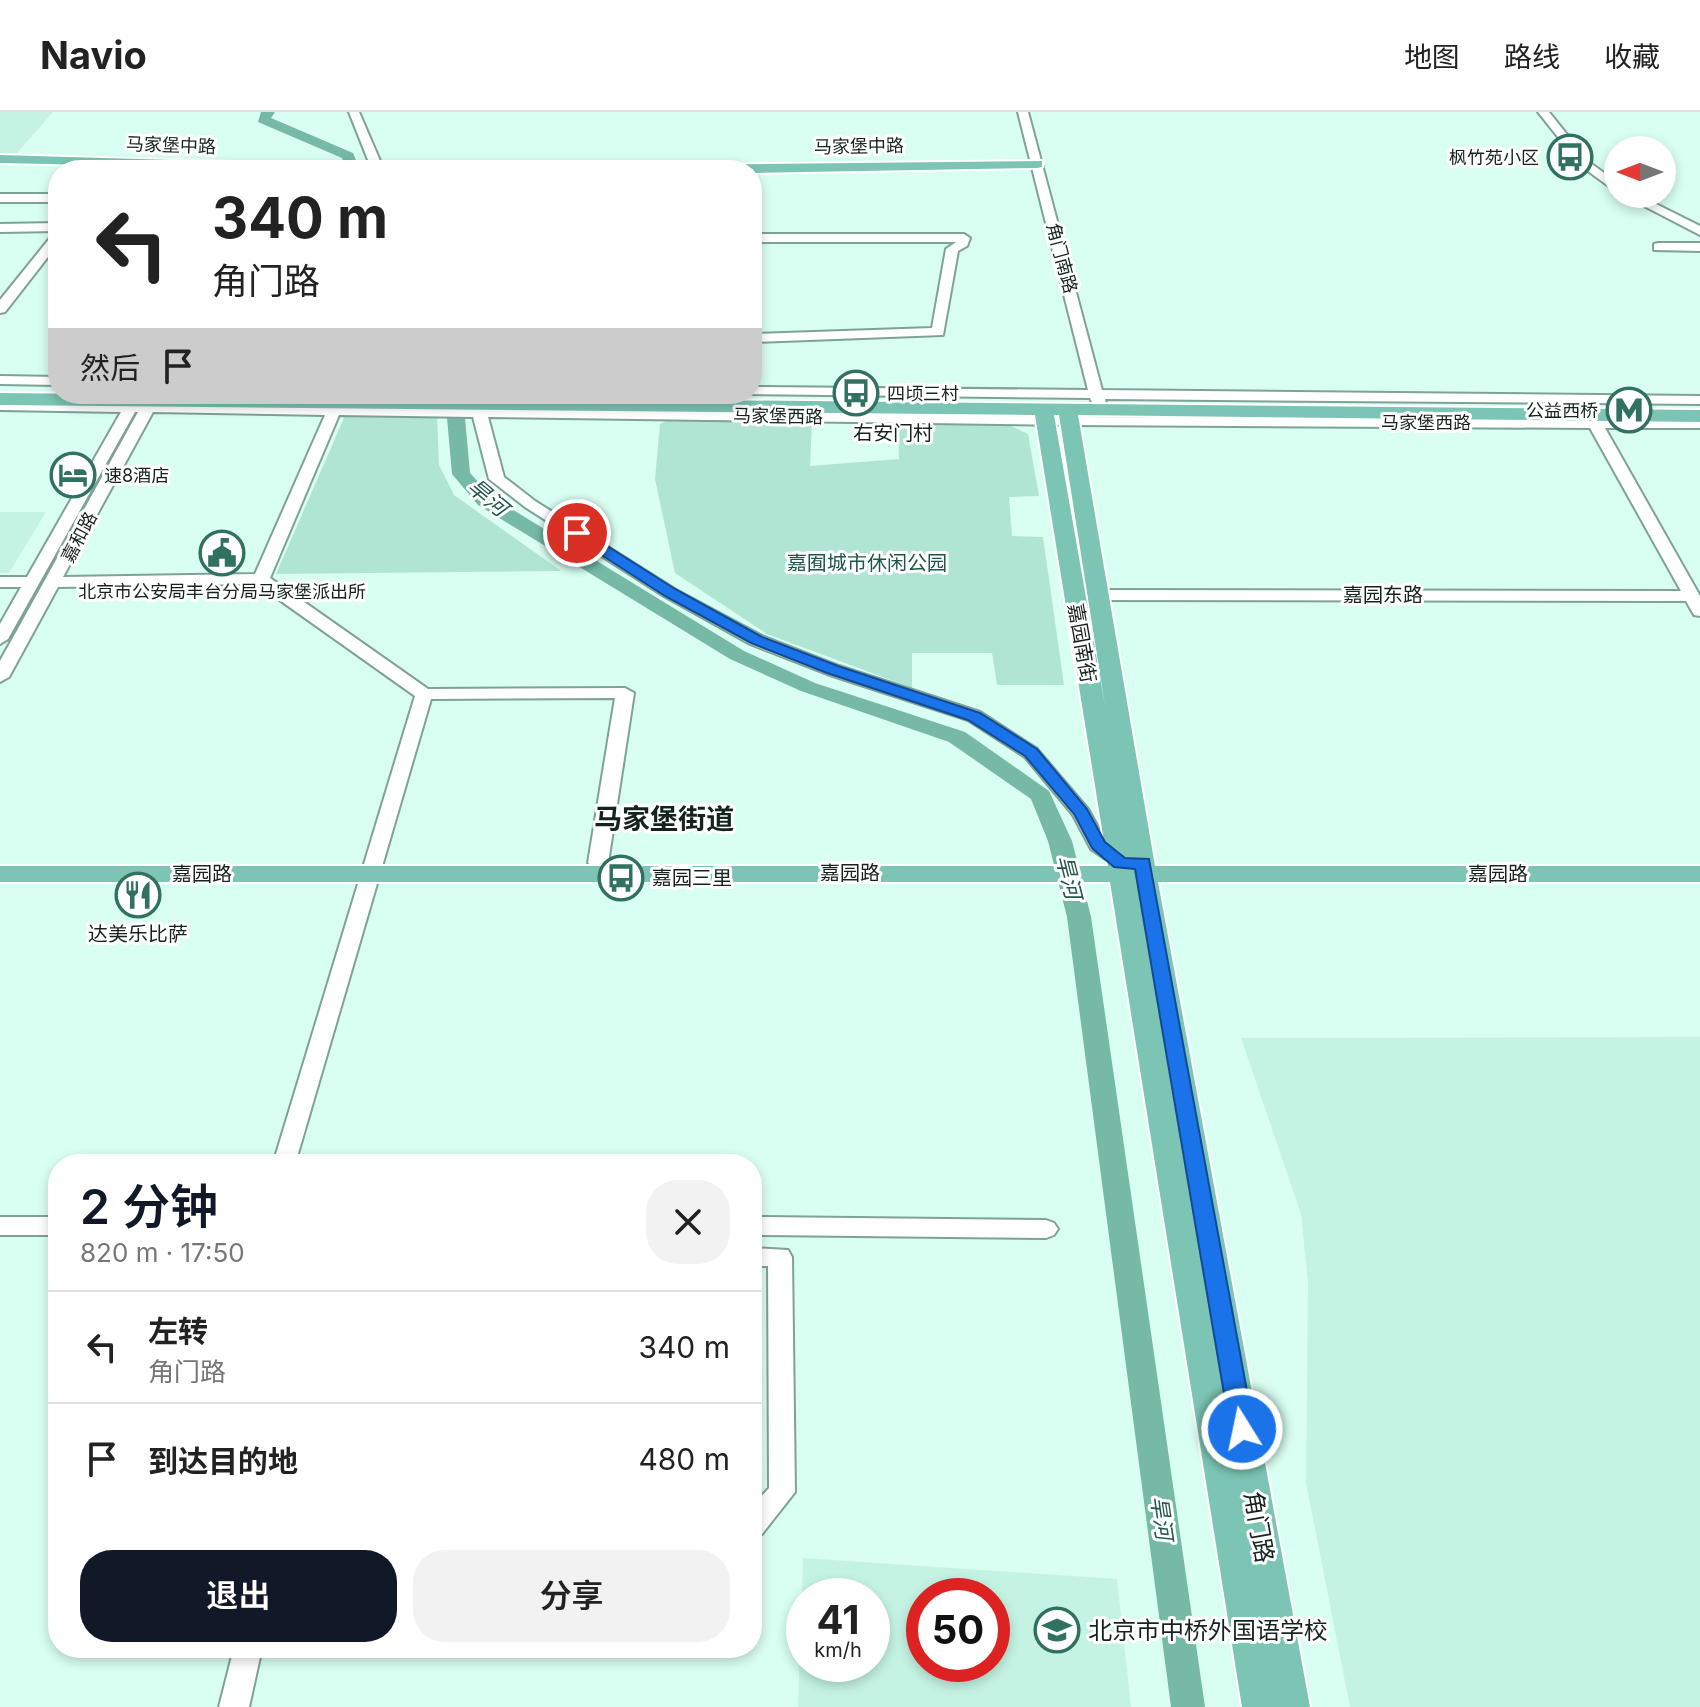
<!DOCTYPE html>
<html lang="zh">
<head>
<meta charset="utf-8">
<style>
  body { margin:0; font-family:Inter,"Noto Sans SC",sans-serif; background:#f2f2f2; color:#222; height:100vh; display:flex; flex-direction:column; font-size:30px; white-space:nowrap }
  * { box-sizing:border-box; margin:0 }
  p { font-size:26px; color:#767676 }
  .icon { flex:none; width:44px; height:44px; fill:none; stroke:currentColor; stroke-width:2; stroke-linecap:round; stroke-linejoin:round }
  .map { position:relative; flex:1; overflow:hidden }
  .sheet { position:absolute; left:48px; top:1042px; width:714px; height:504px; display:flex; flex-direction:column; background:#fff; border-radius:32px; box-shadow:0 4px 12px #0003 }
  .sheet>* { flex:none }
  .hud { position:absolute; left:48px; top:48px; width:714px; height:244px; border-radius:32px; box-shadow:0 4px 12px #0003; background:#fff; color:#222; overflow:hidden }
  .needle { width:52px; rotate:270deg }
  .controls { position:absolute; left:1604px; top:24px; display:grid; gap:16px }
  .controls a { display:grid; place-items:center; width:72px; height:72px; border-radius:50%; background:#fff; box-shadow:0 4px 12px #0003; font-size:40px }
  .speed { position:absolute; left:786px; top:1466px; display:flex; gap:16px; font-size:40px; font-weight:700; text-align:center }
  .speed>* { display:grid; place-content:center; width:104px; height:104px; border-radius:50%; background:#fff; box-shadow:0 4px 12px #0003; line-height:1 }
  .speed small { font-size:20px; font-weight:400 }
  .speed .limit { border:12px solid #d22; background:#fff; color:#111 }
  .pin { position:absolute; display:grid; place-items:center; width:68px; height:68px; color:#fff; margin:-34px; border:4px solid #fff; border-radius:50%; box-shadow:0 2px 8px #0007 }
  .me { position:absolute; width:88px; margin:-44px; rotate:350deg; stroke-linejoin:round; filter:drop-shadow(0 0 6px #0008) }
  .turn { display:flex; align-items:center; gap:28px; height:168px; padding:0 32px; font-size:36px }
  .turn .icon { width:104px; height:104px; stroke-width:2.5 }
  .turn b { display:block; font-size:56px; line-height:68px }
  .then { display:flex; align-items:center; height:76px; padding:0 32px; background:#0003; gap:16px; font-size:30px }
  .round { display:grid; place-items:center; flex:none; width:84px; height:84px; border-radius:32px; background:#f2f2f2 }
  .summary { display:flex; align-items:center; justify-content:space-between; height:136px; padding:0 32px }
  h1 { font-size:48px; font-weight:600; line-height:60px; color:#111827 }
  .button { display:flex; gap:16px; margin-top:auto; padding:16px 32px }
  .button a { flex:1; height:92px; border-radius:32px; background:#111827; color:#fff; font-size:32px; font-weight:600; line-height:92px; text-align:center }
  .button a+a { background:#f2f2f2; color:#222 }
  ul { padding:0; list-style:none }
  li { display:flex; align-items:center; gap:24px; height:112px; padding:0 32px; border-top:2px solid #e0e0e0 }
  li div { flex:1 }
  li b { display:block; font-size:30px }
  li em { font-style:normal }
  header { display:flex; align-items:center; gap:48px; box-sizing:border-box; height:112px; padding:0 40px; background:#fff; border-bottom:2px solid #e0e0e0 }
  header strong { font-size:38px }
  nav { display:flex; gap:44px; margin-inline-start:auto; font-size:28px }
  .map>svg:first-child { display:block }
</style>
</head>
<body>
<header>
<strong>Navio</strong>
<nav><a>地图</a><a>路线</a><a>收藏</a></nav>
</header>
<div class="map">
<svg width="1700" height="1595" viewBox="0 0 1700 1595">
  <rect width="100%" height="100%" fill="#d9fef2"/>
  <!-- built -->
  <path fill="#c4f3e4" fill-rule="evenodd" d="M0,0H53L16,42H0Z
    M0,400H46L9,461H0Z
    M1700,925V1595H1350L1306,1371L1308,1171L1301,1102L1241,926Z
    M803,1446L1117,1467L1131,1595H798ZM804,1484H872V1552H804ZM924,1484H992V1552H924Z"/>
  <!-- green -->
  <path fill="#b0e5d4" d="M347,299L437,302L439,353L454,383L561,459L276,462Z
    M668,308L812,310L810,354L899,347L898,311L1009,313L1028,322L1039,384L1009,385L1012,424L1043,425L1064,573H997L992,541H912V576L767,522L675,461L655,367L660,312Z"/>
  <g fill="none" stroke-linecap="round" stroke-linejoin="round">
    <!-- river -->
    <path fill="#76b9a5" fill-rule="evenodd" d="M261,0H275L271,6L353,41L360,58H346L342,46L258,10Z
      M437,282H453L465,306L470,361L492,385L744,539L815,571L965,620L1049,679L1072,729L1091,805L1205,1595H1171L1067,805L1048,729L1031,687L949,630L801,579L730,547L478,393L452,362L447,306Z"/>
    <!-- minor casing -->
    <g stroke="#7fa297" stroke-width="4">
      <path id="minor" d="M349,0H359L384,58H372Z
        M1018,0H1028L1102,278L1700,284V292L1105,287L1106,292L1099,296L1094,295L1090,286L747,282H752V275L1088,278Z
        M1538,0H1549L1589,50L1618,71V81L1581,54Z
        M286,54L291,58H279Z
        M0,82H58V90H0Z
        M1621,82H1636L1700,114V123Z
        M58,111V119L0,120V112Z
        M58,120V132L5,200L0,201V188L54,121Z
        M752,122H964L970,126L967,134L958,139L943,223L752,230V222L932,216L946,137L956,130H752Z
        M1658,131H1700V139L1654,138V132Z
        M0,264L58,265V273L0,272Z
        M137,282L143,286L140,292L149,282H159L161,285L157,292L329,294L335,292L341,294L471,296L472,289H482L485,297L1070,305L1700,308V316H1605L1700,484V504L1694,503L1686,489L1083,488L1075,483L1083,478L1681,479L1590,316L1070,313L488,305L504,365L535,389L676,478L762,524L839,554L980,600L1037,637L1088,697L1106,730L1130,751L1127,755L1120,757L1091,737L1073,703L1025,645L968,608L827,562L750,532L664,484L525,395L489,367L473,305L339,303L270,466L428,577L625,576L634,581L608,751L598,757L588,751L615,586L431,587L295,1052H273L415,584L257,472L58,475L9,565L0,570V549L138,300H135L8,527L0,532V512L21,475H0V465H27L121,300L0,298V290L126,291L131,283ZM153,300L325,303L255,462L63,465Z
        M0,1105H58V1123H0Z
        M752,1105L1046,1108L1054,1111L1058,1117L1054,1123L1046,1126L752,1123Z
        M752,1136L788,1138L792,1145L795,1380L762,1422L752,1426V1395L769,1376L768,1154H752Z
        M234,1536H262L249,1595H219Z"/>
    </g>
    <!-- major casing -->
    <g stroke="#fff" stroke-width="4">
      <path id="major" d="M0,43L340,53L348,58L0,51Z
        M1042,49V55L1037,56L752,61V58H674L682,53Z
        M0,281L1700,298V310L1078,303L1155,754H1700V770H1158L1310,1595H1242L1110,770H0V754H1108L1035,303L0,293ZM1054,303H1059L1105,594Z"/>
    </g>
    <!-- minor -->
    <use href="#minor" fill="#fff" fill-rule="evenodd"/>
    <!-- major -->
    <use href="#major" fill="#7cc5b5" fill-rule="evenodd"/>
  </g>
  <!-- route -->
  <path fill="#1a73e8" stroke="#114b97" stroke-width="2" d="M572,418H582L675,477L762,525L838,554L980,601L1037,637L1087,697L1105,730L1125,746L1149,747L1254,1317L1250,1324L1242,1327L1234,1324L1230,1317L1135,757L1114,755L1092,736L1074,702L1025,644L968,608L827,561L751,531L665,484L572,424Z"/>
  <!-- icons -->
  <defs>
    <g id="bus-ring" transform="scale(2.3)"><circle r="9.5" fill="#fff" stroke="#317160" stroke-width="1.5"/><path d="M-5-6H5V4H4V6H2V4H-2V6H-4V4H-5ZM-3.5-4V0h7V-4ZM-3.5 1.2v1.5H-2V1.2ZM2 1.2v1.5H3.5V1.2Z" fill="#317160"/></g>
    <g id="metro-ring" transform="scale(2.3)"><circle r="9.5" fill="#fff" stroke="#317160" stroke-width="1.5"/><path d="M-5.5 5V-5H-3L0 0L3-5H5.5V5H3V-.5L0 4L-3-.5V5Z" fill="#317160"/></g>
    <g id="hotel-ring" transform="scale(2.3)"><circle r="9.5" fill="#fff" stroke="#317160" stroke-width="1.5"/><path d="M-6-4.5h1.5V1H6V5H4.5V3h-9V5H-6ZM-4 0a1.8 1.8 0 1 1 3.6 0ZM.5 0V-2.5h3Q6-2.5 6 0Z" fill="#317160"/></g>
    <g id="civic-ring" transform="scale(2.3)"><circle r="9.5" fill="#fff" stroke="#317160" stroke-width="1.5"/><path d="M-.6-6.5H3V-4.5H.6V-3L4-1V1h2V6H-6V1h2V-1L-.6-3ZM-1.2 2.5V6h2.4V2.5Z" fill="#317160"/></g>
    <g id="restaurant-ring" transform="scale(2.3)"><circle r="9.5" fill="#fff" stroke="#317160" stroke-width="1.5"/><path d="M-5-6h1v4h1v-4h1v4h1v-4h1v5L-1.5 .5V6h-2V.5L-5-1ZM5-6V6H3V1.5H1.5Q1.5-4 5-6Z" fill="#317160"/></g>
    <g id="school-ring" transform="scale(2.3)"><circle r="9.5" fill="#fff" stroke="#317160" stroke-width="1.5"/><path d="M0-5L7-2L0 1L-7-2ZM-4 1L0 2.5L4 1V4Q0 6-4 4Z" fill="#317160"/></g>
  </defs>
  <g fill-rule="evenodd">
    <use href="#bus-ring" x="1570" y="45"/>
    <use href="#bus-ring" x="856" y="281"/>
    <use href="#metro-ring" x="1629" y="298"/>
    <use href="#hotel-ring" x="73" y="363"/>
    <use href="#civic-ring" x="222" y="441"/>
    <use href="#bus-ring" x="621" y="766"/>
    <use href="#restaurant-ring" x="138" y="783"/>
    <use href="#school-ring" x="1057" y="1518"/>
  </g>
  <g text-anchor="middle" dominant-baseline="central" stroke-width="6" stroke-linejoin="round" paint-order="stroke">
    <!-- far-street labels -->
    <g font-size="18" fill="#15231e" stroke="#fff">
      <text transform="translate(171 33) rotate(2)">马家堡中路</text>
      <text transform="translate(859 34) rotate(-1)">马家堡中路</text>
      <text transform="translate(1062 146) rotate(75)">角门南路</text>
      <text transform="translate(778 304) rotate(1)">马家堡西路</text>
      <text x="1426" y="310">马家堡西路</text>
      <text transform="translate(79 425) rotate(-62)">嘉和路</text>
    </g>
    <!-- far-poi labels -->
    <g font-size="18" fill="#15231e" stroke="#fff" text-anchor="end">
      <text x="1539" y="45">枫竹苑小区</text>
      <text x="887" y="281" text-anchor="start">四顷三村</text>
      <text x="1598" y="298">公益西桥</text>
      <text x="104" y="363" text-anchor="start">速8酒店</text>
      <text x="222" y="479" text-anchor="middle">北京市公安局丰台分局马家堡派出所</text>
    </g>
    <!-- far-quarter labels -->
    <g font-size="20" fill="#15231e" stroke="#fff">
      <text x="893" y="321">右安门村</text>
    </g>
    <!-- park labels -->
    <g font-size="20" fill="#1f5648" stroke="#fff">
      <text x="867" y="451">嘉囿城市休闲公园</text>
    </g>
    <!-- street labels -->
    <g font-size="20" fill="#15231e" stroke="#fff">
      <text x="1383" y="483">嘉园东路</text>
      <text transform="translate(1082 531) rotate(80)">嘉园南街</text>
      <text x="850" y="761">嘉园路</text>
      <text x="202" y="762">嘉园路</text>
      <text x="1498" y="762">嘉园路</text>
    </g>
    <!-- poi labels -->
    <g font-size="20" fill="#15231e" stroke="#fff" text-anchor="start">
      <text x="652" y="766">嘉园三里</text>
      <text x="138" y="822" text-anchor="middle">达美乐比萨</text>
    </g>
    <!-- water labels -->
    <g font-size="22" font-style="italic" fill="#235a4b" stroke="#fff">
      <text transform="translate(488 385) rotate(40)">旱河</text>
      <text transform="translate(1069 765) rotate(76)">旱河</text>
      <text transform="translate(1162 1406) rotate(82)">旱河</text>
    </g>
    <!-- near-street labels -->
    <g font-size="24" fill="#15231e" stroke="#fff">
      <text transform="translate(1259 1415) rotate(80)">角门路</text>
    </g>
    <!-- near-poi labels -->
    <g font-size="24" fill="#15231e" stroke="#fff" text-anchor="start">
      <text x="1088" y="1518">北京市中桥外国语学校</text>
    </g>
    <!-- district labels -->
    <g font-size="28" font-weight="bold" fill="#15231e" stroke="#fff">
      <text x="664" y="707">马家堡街道</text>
    </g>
  </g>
</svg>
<div class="controls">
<a><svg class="needle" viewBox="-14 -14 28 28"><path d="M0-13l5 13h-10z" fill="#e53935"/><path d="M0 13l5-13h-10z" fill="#767676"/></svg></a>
</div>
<div class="speed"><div>41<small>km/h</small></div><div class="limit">50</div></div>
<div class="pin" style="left:577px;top:421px;background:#d93025"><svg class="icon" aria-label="arrive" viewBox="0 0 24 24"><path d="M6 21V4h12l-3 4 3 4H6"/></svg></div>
<svg class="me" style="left:1242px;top:1317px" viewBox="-20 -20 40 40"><circle r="17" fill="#1a73e8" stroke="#fff" stroke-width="3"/><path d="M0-11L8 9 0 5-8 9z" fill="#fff"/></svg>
<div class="hud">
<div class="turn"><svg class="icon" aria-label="left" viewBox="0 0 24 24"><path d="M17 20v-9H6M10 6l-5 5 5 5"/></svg><div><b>340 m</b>角门路</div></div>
<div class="then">然后<svg class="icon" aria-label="arrive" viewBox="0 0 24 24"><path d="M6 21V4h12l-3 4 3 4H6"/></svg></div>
</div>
<section class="sheet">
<div class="summary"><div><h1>2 分钟</h1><p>820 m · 17:50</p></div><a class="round"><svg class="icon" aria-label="close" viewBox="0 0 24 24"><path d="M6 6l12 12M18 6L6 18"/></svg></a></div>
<ul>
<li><svg class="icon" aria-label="left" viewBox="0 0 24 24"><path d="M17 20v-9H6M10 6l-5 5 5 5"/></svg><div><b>左转</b><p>角门路</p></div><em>340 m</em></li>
<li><svg class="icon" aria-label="arrive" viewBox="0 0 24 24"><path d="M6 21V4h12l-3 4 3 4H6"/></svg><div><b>到达目的地</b></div><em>480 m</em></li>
</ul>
<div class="button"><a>退出</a><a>分享</a></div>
</section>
</div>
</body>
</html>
